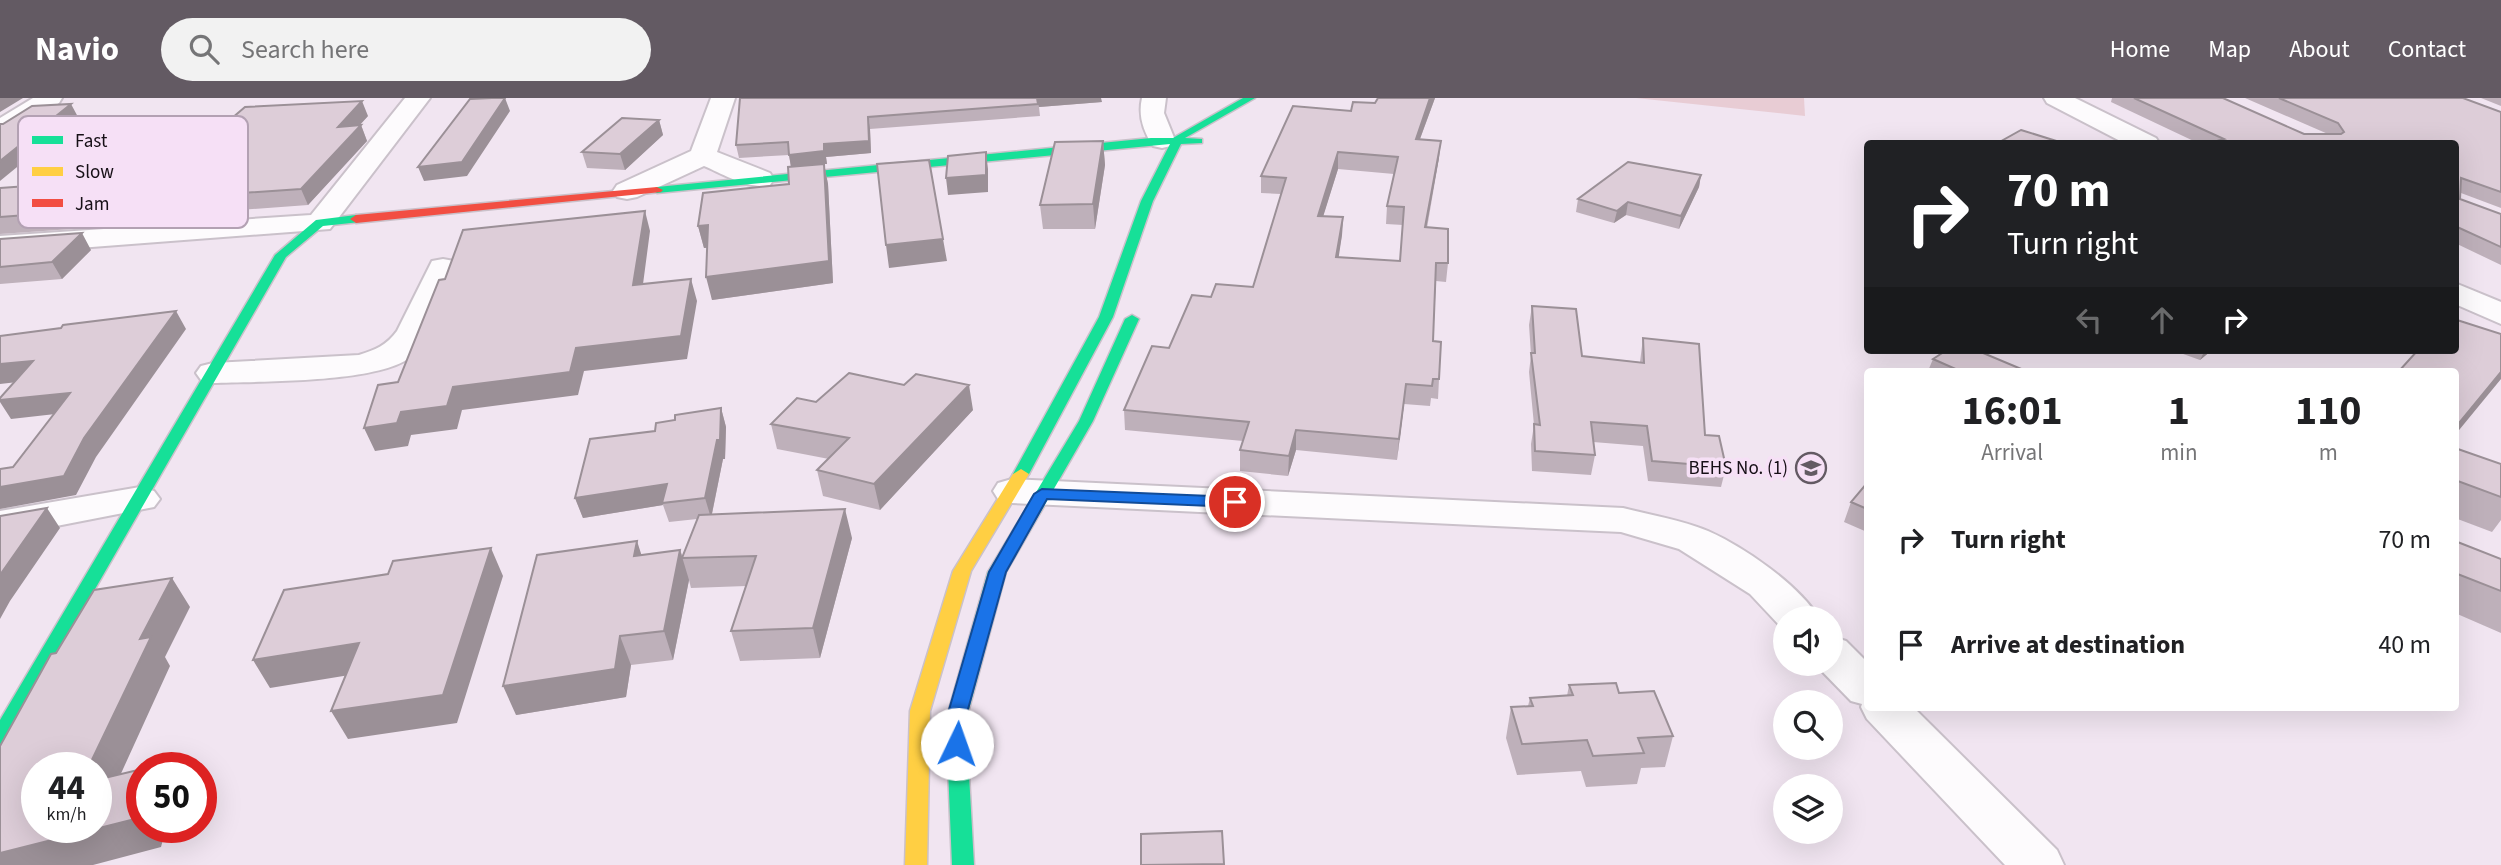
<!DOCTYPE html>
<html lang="en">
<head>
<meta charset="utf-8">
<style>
  body { margin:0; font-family:"Source Sans 3",sans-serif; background:#f2f2f2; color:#202124; height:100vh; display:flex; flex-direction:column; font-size:26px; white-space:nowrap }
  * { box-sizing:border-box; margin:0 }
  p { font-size:23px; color:#757577 }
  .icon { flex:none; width:38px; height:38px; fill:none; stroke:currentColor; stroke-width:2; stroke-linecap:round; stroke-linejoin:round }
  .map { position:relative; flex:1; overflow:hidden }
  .panel { position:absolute; left:1864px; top:270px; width:595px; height:343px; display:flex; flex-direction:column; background:#fff; border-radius:7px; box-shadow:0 7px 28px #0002 }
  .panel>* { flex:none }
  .hud { position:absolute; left:1864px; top:42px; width:595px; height:214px; border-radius:7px; box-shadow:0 7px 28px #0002; background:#202124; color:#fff; overflow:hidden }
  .fabs { position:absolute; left:1773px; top:508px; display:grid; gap:14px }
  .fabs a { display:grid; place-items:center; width:70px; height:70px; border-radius:50%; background:#fff; box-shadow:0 7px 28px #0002; font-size:35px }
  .speed { position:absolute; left:21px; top:654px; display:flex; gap:14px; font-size:35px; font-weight:700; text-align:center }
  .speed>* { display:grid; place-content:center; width:91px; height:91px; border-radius:50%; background:#fff; box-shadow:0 7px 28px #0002; line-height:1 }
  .speed small { font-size:18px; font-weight:400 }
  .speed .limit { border:10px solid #d22; background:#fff; color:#111 }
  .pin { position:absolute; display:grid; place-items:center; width:60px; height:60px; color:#fff; margin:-30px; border:4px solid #fff; border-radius:50%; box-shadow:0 2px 7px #0007 }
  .me { position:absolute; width:77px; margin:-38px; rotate:3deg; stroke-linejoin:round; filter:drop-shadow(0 0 5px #0008) }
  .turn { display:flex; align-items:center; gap:24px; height:147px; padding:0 28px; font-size:32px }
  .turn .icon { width:91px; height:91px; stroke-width:2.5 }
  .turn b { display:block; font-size:49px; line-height:60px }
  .lanes { display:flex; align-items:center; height:66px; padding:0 28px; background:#0003; justify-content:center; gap:35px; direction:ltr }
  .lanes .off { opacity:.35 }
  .eta { display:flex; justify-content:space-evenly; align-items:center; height:119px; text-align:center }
  .eta b { font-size:42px; font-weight:700; line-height:49px }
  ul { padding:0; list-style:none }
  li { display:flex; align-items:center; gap:21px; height:105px; padding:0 28px }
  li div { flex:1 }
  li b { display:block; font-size:26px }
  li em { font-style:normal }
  header { display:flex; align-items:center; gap:42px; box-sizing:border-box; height:98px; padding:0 35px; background:#635a63; color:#fff }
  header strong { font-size:33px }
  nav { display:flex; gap:38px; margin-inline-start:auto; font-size:24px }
  .search { width:490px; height:63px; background:#f2f2f2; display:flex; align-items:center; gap:18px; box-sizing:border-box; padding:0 24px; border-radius:38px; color:#757577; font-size:26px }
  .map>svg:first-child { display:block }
</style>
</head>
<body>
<header>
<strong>Navio</strong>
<div class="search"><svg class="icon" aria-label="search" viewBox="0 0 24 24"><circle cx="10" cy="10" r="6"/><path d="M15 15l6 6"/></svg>Search here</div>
<nav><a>Home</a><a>Map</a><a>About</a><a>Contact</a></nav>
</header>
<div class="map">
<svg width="2501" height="767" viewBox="0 0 2501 767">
  <rect width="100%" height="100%" fill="#f1e5f1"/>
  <!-- green -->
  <path fill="#e8ccd4" d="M1636,0H1804L1805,18Z"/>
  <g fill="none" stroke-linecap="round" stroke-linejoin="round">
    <!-- street casing -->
    <g stroke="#cac1ca" stroke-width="4">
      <path id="street" d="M33,0H62L59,5L9,36L0,39V20Z
        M405,0H430L330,131L0,156V138L311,117Z
        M711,0H735L717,54L770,75L774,81L770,87C748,92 723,76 704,68L637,99L627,101L617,99L613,93L617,87L691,53Z
        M1142,0H1166L1164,15L1175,42L1171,48L1162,50L1153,48C1143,33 1138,17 1142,0Z
        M2044,0H2075L2156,40L2160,46H2126L2047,5Z
        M443,161L454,163L458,170C446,199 436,232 414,256C386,286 256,283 213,285L201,282L196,275L201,268L213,265L359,257C375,252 387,247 397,233L432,163Z
        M2455,185L2501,204V226L2455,206Z
        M1012,381L1623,410C1650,417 1682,422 1708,433C1744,449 1798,486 1819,520H1785V531L1782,530L1750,496L1679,451L1621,434L1012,405L998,401L993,393L998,385Z
        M140,389L154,393L160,401L154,409L0,439V413Z
        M1830,538L1846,543L1867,564V609H1913L2057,752L2064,767H2005L1867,621L1861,609L1862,606L1851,603L1814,565H1830Z"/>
    </g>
    <!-- fast casing -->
    <g stroke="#cac1ca" stroke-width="3">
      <path id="fast" d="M1243,0H1255L1185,40L1202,41V45L1181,46L1153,103L1113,219L1029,376L1021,381L1013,376L1099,219L1141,103L1170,46L657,95L651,92L657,89L1151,40H1173Z
        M356,117L362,121L360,124L323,128L286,159L7,644L0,646V622L275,157L316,122Z
        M1132,217L1139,221L1093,323L1006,474L966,622L974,767H952L946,622L988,474L1079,323L1125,221Z"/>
    </g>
    <!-- slow casing -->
    <g stroke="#cac1ca" stroke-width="3">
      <path id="slow" d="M1021,371L1029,376L971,473L930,613L927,767H905L910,613L953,473L1013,376Z"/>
    </g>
    <!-- jam casing -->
    <g stroke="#cac1ca" stroke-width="3">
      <path id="jam" d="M657,89L663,92L661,94L356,125L350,121L356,117Z"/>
    </g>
    <!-- street -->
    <use href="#street" fill="#fdfbfd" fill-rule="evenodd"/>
    <!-- fast -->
    <use href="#fast" fill="#16e098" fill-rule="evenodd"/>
    <!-- slow -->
    <use href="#slow" fill="#ffcf43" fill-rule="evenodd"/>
    <!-- jam -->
    <use href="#jam" fill="#f24e42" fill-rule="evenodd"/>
  </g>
  <!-- wall -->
  <path fill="#beb0ba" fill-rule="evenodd" d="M740,0L1102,4L1039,9L1040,18L870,31L871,55L826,59L827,66H824L828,86L833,185L712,202L707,150H704L698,128L789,86L791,69L789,57L739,60L736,47Z
    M1378,0H1435L1420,41L1439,60L1427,130L1448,165L1446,184L1436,183L1433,243L1439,281L1438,301L1431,300L1430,308L1404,306L1397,362L1296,352L1288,378L1240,373V352L1243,343L1125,332L1124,312L1169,250L1211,199L1253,189L1281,96L1261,95V78L1351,13L1375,5ZM1338,71L1394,76L1387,108L1386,126L1403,127L1400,163L1338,159L1342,137L1343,119L1323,118Z
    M2112,0H2223L2304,36H2328L2245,0H2463L2501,14V110L2461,95L2460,101L2501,116V167L2455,145V46H2200L2111,4Z
    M2481,0H2501V8Z
    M368,18L359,28L361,27L367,43L308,107L145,119L138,105L115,128L0,136V90L139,80L146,94Z
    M659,22L663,37L625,72L587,70L582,54Z
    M1103,43L1105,67L1095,131H1043L1040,107Z
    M1701,77L1699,89L1679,131L1626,117L1614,125L1576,114L1578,101Z
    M0,141L91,152L62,181L0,186Z
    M1532,208L1582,258L1640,264L1643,240L1726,369L1721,389L1648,383L1643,348L1593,344L1595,357L1591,377L1532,373L1531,346L1534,327L1529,274L1531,257L1529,227Z
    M2172,252H2212L2200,262Z
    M1933,261L2026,273H1928Z
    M816,304L973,312L880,412L823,398L817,372L829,361L777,351L771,326Z
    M721,310L726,329L725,361H723L712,416L852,440L820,560L740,563L731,533L746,488L691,490L689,482L673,562L631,567L626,599L516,617L641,457L680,452L683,459L697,421L669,424L663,407L583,420L575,400L655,333L675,322Z
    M2455,350L2501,366V422L2492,434L2455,420Z
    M1867,385V434L1844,424L1851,404Z
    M2455,443L2501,461V535L2455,515Z
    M1569,587L1619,595L1673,638L1665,669L1641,670L1637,686L1586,689L1581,673L1517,677L1506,640L1511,609L1528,608L1530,600L1567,598Z"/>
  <!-- shaded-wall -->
  <path fill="#9b9097" d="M0,0H23L0,14Z
    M505,0L510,13L467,78L424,83L418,69Z
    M1037,0H1101L1102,4L1039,9Z
    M1430,0H1435L1414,57L1416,41Z
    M362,3L368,18L344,44L338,29Z
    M71,6L78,19L0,83V63Z
    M868,19L870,31L871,55L826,59L827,66H824L828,86L833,185L712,202L706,179L829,163L791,69L789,57L824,46Z
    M659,22L663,37L625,72L620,56Z
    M361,27L367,43L308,107L301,91Z
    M1103,43L1105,67L1095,131L1093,106Z
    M1441,43L1439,60L1423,147L1425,129Z
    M986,54L988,71V94L948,97L946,80Z
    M1338,54V71L1318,135V118Z
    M1701,77L1699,89L1679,131L1681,118Z
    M139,80L147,95L136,102L138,105L115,128L106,111Z
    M1628,104L1626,117L1614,125L1617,113Z
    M645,113L650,133L640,209L633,187Z
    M1343,119L1342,137L1336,177V159Z
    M708,127L713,149L704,150L698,128Z
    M82,135L91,152L62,181L52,164Z
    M943,141L947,163L889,170L886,147Z
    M691,181L697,203L687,261L584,273L578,297L462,312L457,331L411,337L408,348L375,353L364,330L453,289L576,250Z
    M176,213L186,231L96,359L76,397L0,411V389L84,340Z
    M2205,252H2212L2200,262Z
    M33,263L44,281L0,286V266Z
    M2501,274V281L2455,337V330Z
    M1406,286L1404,306L1397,362L1399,341Z
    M969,287L973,312L880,412L874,386Z
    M70,295L82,313L11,321L0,304V302Z
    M721,310L726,329L725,361H723L711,420L705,400Z
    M1296,332V352L1288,378L1289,358Z
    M667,386L662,405L663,407L583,420L575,400Z
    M47,410L60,430L10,503L0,521V477Z
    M845,411L852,440L820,560L813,530Z
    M637,443L646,471L634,458Z
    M491,450L503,478L457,625L348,641L331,613Z
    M680,452L689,482L673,562L664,533Z
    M172,480L190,509L165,559L170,568L103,715L96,706V670H88L140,541Z
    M620,538L631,567L626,599L516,617L503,588Z
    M359,545L374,573L270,590L253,562Z
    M142,710V730H166L161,749L93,767H0V755Z"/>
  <!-- building -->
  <path fill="#ddcdd8" stroke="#9b9097" stroke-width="2" fill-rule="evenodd" d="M492,0H505L462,64L418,69L470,1Z
    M740,0H1037L1038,6L868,19L869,43L824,46V53L789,57L788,44L736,47Z
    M1378,0H1430L1416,41L1441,43L1425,129L1448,131V165H1436L1433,243L1441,244L1439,281H1433L1432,288L1406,286L1399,341L1296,332L1289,358L1240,352L1249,324L1124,312L1152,248L1169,250L1192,197L1211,199L1216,186L1253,189L1286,80L1261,78L1293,8L1351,13L1353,4L1375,5ZM1338,54L1398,59L1387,108L1404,109L1400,163L1336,159L1343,119L1318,118Z
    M2134,0H2223L2304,36H2341L2344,34L2338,25L2279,0H2463L2501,14V94L2461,80L2460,101L2501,116V149L2455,128V46H2228L2220,42L2224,41Z
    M362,3L338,29L361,27L301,91L136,102L245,9Z
    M71,6L0,63V26H3L32,8Z
    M622,20L659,22L620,56L582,54Z
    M2021,32L2066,46H1996Z
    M1103,43L1093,106L1040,107L1055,44Z
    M986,54V77L946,80L948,58Z
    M929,62L943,141L886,147L877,66Z
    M1628,64L1701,77L1681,118L1628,104L1617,113L1578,101Z
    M824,66L829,163L706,179L708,127L698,128L703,95L789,86L788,69Z
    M139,80L106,111L0,119V90Z
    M645,113L633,187L691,181L681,238L576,250L570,274L453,289L447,308L401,314L397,325L364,330L378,287L398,284L439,182L445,181L463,132Z
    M82,135L52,164L0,169V141Z
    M1532,208L1576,211L1582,258L1644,265L1643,240L1699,246L1705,337L1719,338L1726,369L1652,363L1647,328L1591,324L1595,357L1535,353L1534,326L1540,327L1531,255H1535Z
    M176,213L84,340L64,378L0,389V371L13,369L70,295L0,302V300L33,263L0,266V238L61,230L63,227Z
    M2457,222L2501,236V274L2455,330V273H2399L2418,252H2455V224Z
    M1947,252H1976L2026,273H1960L1933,261Z
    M849,275L904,287L916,276L969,287L874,386L817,372L849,340L771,326L797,300L816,304Z
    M721,310L720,342H717L705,400L662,405L667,386L575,400L590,341L655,333L656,325L675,322V317Z
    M2455,350L2501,366V399L2455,382Z
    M1867,385V411L1851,404Z
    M47,410L0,477V418Z
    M845,411L813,530L731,533L756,458L682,460L699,417Z
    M637,443L634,458L680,452L664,533L620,538L615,571L503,588L537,457Z
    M2455,443L2501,461V493L2455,475Z
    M491,450L443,597L331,613L359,545L253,562L284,492L388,476L393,463Z
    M172,480L140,541L151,539L88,670H37V730H96V682L142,671V710L139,720L0,755V648L51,556L56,555L94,492Z
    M1616,585L1619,595L1654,593L1673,638L1638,640L1644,655L1593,658L1587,642L1522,646L1511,609L1533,608L1530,600L1573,597L1569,587Z
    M1222,733L1224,766L1141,767V736Z"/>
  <!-- route -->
  <path fill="#1a73e8" stroke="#114b97" stroke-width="2" d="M1042,391L1235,399L1243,404L1235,409L1047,401L1006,474L965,622L967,646L964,651L957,654L950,651L947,646L946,622L989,474L1034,396Z"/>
  <!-- icons -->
  <defs>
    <g id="school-ring" transform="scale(1.575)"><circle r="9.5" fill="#f6e0f6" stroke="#635a63" stroke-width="1.5"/><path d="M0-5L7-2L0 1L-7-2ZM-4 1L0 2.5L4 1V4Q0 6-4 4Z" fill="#635a63"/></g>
  </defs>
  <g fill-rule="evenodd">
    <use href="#school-ring" x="1811" y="370"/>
  </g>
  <g text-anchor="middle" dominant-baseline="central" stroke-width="7" stroke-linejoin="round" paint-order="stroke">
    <!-- poi labels -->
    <g font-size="19" fill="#160f16" stroke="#f6e0f6" text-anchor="end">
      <text x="1788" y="370">BEHS No. (1)</text>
    </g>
  </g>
  <!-- legend -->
  <rect x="18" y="18" width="230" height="112" rx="10" fill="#f6e0f6" stroke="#b3a1b3" stroke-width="2"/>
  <rect x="32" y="38" width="31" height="8" fill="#16e098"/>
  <rect x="32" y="69" width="31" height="9" fill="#ffcf43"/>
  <rect x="32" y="101" width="31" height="8" fill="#f24e42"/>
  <g font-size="19" fill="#160f16">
    <text x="75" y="49">Fast</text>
    <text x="75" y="80">Slow</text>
    <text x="75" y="112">Jam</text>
  </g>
</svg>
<div class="fabs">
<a><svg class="icon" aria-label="sound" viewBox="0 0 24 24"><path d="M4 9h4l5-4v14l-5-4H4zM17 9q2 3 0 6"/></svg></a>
<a><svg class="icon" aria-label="search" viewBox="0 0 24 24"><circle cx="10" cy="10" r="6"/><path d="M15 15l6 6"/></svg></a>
<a><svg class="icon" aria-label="layers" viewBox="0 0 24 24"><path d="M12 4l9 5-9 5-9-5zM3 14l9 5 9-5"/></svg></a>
</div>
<div class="speed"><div>44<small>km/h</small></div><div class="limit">50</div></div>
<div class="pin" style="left:1235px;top:404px;background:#d93025"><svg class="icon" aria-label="arrive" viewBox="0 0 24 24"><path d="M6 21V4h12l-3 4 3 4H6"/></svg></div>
<svg class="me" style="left:957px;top:646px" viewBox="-20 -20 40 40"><circle r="19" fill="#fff"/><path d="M0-13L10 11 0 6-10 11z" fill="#1a73e8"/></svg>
<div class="hud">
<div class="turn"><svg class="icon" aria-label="right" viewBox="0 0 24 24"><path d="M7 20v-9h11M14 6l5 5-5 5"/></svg><div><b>70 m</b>Turn right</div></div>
<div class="lanes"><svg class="icon off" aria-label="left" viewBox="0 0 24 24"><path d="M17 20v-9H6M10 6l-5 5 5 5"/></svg><svg class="icon off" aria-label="ahead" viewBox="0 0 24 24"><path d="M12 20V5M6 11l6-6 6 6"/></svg><svg class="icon" aria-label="right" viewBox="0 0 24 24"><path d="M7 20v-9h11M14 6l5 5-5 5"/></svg></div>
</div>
<section class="panel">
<div class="eta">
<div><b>16:01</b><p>Arrival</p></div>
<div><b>1</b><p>min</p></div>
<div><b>110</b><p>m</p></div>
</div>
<ul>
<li><svg class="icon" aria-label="right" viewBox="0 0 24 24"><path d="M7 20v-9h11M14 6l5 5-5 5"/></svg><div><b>Turn right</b></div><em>70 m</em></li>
<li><svg class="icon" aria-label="arrive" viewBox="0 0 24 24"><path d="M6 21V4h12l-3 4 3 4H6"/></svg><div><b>Arrive at destination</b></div><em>40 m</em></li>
</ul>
</section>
</div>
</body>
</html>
